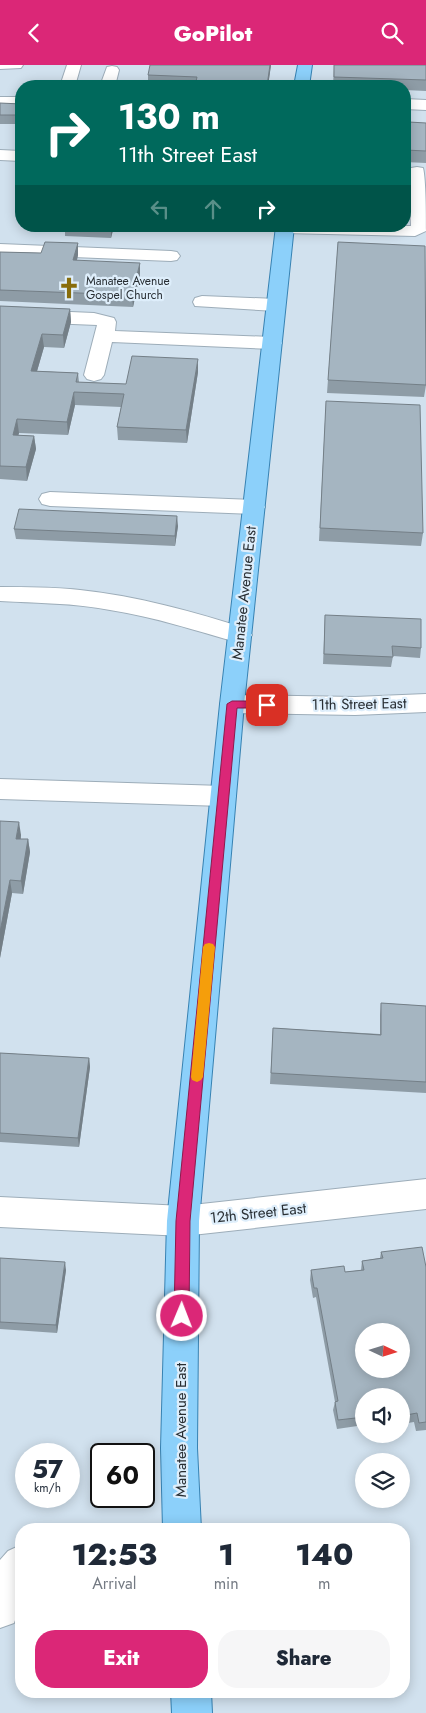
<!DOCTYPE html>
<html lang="en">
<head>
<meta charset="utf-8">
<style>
  body { margin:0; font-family:Jost,sans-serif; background:#f6f6f7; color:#1f2937; height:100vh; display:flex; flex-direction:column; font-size:19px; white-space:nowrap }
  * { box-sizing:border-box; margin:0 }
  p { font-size:16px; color:#747a83 }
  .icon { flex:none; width:28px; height:28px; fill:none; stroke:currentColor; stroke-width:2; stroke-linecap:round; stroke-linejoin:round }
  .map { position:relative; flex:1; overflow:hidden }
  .panel { position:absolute; left:15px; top:1458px; width:395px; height:175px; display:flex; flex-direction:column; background:#fff; border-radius:20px; box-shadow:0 2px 12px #0003 }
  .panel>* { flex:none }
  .top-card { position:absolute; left:15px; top:15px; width:396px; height:152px; border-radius:20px; box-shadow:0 2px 12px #0003; background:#00695c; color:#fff; overflow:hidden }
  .needle { width:32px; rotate:94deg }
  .buttons { position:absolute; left:355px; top:1258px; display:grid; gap:10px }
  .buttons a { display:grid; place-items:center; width:55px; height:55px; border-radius:50%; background:#fff; box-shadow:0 2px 12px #0003; font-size:25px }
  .speed { position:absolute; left:15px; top:1378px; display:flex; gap:10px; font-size:25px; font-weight:700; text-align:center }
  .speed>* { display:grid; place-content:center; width:65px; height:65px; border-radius:50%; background:#fff; box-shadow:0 2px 12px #0003; line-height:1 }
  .speed small { font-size:12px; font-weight:400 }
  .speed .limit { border:2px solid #111; border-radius:8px; background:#fff; color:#111 }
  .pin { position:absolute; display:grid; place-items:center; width:42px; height:42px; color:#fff; margin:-21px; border-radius:10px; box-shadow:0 2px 8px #0006 }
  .me { position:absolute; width:55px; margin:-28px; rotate:1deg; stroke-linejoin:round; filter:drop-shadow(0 0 4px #0008) }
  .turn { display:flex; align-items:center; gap:18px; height:105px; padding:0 20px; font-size:22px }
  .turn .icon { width:65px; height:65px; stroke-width:2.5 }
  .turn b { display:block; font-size:35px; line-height:42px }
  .lanes { display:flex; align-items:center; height:48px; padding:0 20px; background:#0003; justify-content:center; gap:25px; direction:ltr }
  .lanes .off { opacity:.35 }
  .eta { display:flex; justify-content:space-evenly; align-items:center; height:85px; text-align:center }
  .eta b { font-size:30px; font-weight:800; line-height:35px }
  .cta { display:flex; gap:10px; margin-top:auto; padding:10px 20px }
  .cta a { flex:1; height:58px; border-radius:20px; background:#db2777; color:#fff; font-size:20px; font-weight:800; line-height:58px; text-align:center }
  .cta a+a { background:#f6f6f7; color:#1f2937 }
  header { display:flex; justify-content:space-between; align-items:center; height:65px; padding:0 20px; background:#db2777; color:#fff; font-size:22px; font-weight:800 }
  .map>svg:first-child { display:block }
</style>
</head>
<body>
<header><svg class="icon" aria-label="back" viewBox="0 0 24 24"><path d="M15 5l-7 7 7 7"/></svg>GoPilot<svg class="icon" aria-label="search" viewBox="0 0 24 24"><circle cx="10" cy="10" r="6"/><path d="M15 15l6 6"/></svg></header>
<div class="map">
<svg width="426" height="1648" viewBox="0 0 426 1648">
  <rect width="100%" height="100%" fill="#d1e1ee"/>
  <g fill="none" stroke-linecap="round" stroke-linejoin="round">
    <!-- minor casing -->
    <g stroke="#9dadb9" stroke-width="2">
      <path id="minor" d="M0,0H23L21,3L0,4Z
        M67,0H81L75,21H60Z
        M112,1L117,2L119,5L115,21H100L107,2Z
        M0,32H21V42H0Z
        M405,34L426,35V45L405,44Z
        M0,85L21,86V96L0,95Z
        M417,102L423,103C426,114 426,152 426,166L415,171L284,168L278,167L275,163L277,161H411L409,107L411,103Z
        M0,179L171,186L177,187L180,191L177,195L171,196L0,189Z
        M202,231L276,234L283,236L285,240L283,244L276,246L195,241L193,237L195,233Z
        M0,244L94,248L114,253L116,257L115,266L272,272L279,274L282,278L279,282L272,284L112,277L104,310L101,314L94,316L87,314L84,310L97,260L0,256Z
        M50,427L254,435L262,437L265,442L262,447L254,449L50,441L42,439L39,434L42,429Z
        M0,522C27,522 54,522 80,525C138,531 194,547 248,564L252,570L248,576L240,578C197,566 155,552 110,545C74,538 37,538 0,536Z
        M426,629V647L355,650L232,648L223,645L220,639L223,633L232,630L355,632Z
        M0,714L223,721L232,724L236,731L232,738L223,741L0,734Z
        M426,1114V1144L183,1171L0,1162V1132L183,1141Z
        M21,1480V1538L14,1558L0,1563V1495L8,1486Z"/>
    </g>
    <!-- major casing -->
    <g stroke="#3782b2" stroke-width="2">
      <path id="major" d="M298,0H312L309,21H294Z
        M276,161H294L244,639L199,1156L197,1383L201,1464H163L161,1383L167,1156L220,639Z
        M171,1626H211L212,1648H172Z"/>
    </g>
    <!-- minor -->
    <use href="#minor" fill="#fff" fill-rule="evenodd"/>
    <!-- major -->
    <use href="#major" fill="#8cd0fa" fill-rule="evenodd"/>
  </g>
  <!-- wall -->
  <path fill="#8e9ca6" d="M271,0L268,21H148V10Z
    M334,0H426V26L405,25V21H333Z
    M0,38L21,39V59H0Z
    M405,44L409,57L426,58V98L405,97Z
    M405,106L409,120L408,129H405Z
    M65,161H114L111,173L65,171Z
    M370,161H404V162Z
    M338,177L426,320L424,332L327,328Z
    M78,178V190L77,195L140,210L133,242L0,236V187L41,188Z
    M0,241L70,244L71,257L64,283L44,282L37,306L78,308L79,317L126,319L198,307L187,378L118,375L117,362L121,342L75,340L68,370L19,368L18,370L34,371L36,384L27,416L0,414Z
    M326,336L423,468L421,481L319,476Z
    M178,461L175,481L16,474L14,464Z
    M325,550L421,583L420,593L393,591L391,602L323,599Z
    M0,756L21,770V774H28L30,787L23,829L12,828L0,893Z
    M381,938L426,941V1028L270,1019L273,963L380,969V950Z
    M0,988L89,993L90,1002L79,1082L0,1077Z
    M381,1187L426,1202V1365L416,1366L414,1357L401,1359V1331H364V1360L337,1364L333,1345L335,1337L316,1232L313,1233L310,1215L311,1205L345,1207L361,1205L362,1196L380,1193Z
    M0,1193L66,1205L57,1268L0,1264Z"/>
  <!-- shaded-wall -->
  <path fill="#747f87" d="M270,0H271L268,21H267Z
    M111,161H114L111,173Z
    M78,178V190L74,207L73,195Z
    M140,198V210L133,242L132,230Z
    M70,244L71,257L64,283L63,270Z
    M42,269L44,282L33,320L31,306Z
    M198,294V307L187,378L186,365Z
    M74,327L75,340L68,370L67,357Z
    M17,354L19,368L15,383L13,370Z
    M34,371L36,384L27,416L26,402Z
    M177,451L178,461L175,481V471Z
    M19,757L21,770L18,787L16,774Z
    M28,774L30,787L23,829L21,816Z
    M10,815L12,828L0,893V867Z
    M89,993L90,1002L79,1082L78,1073Z
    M65,1197L66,1205L57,1268L56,1260Z"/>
  <!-- building -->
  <path fill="#a5b5c1" stroke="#747f87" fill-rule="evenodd" d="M150,0H270L267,21H195L197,12L148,10Z
    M334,0H426V15L334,12Z
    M0,38L21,39V50H0Z
    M405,44H409V57L426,58V86L405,85Z
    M405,106H408L409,120H405Z
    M45,177L78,178L73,195L140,198L132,230L0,225V187L41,188Z
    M338,177L425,181L426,320L328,315Z
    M0,241L70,244L63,270L42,269L31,306L78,308L76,317L126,319L132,291L198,294L186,365L117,362L124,329L74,327L67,357L17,354L13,370L34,371L26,402L0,401Z
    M326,336L420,340L423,468L320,463Z
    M19,444L177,451L175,471L14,464Z
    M325,550L421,554V583L392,581L393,592L324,589Z
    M0,756L19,757L16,774H28L21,816L10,815L0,867Z
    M381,938L426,941V1017L271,1008L273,963L381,970Z
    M0,988L89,993L78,1073L0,1068Z
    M422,1182L426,1202V1357L419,1358L417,1348L401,1351V1331H364V1352L338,1355L335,1337L338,1336L317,1223H314L311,1205L344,1201L345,1207L364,1205L362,1196L383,1193L381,1187ZM364,1266H401V1304H364Z
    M0,1193L65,1197L56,1260L0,1257Z"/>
  <!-- route -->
  <path fill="#db2777" stroke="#8e194d" d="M232,636H267L272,640L267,643H237L190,1156L189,1251L186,1256L182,1258L177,1256L174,1251L176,1156L227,639Z"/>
  <!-- slow -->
  <path fill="#f59e0b" d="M209,878L213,879L215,882L203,1012L201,1015L197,1017L192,1015L191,1012L203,882L205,879Z"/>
  <!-- icons -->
  <defs>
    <g id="church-bare" transform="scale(1.725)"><path d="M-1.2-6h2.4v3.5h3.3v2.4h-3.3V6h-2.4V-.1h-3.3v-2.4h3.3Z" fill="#886d0c" stroke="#deeefb" stroke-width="2.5" paint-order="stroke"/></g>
  </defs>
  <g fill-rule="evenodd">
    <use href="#church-bare" x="69" y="223"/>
  </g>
  <g text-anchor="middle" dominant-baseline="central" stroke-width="4.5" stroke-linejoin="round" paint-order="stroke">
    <!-- far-poi labels -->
    <g font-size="12" fill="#282e33" stroke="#deeefb" text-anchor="start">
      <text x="86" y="216">Manatee Avenue<tspan x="86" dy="14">Gospel Church</tspan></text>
    </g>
    <!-- street labels -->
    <g font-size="15" fill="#282e33" stroke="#deeefb">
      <text transform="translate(244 528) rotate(-84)">Manatee Avenue East</text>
      <text transform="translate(359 639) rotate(-1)">11th Street East</text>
      <text transform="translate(258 1148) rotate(-6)">12th Street East</text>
      <text transform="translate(181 1365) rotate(-90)">Manatee Avenue East</text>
    </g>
  </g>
</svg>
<div class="buttons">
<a><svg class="needle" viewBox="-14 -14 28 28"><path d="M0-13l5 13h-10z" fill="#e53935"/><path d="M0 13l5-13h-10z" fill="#747a83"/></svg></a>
<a><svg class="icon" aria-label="sound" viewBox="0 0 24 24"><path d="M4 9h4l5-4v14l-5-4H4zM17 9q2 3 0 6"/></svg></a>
<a><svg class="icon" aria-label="layers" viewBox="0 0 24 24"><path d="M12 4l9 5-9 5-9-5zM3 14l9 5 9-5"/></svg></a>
</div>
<div class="speed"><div>57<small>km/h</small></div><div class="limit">60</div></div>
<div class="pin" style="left:267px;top:640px;background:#d93025"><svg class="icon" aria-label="arrive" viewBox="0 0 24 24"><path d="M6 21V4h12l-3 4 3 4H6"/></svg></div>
<svg class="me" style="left:182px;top:1251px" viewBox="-20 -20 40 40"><circle r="17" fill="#db2777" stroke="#fff" stroke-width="3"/><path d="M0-11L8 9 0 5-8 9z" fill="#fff"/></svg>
<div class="top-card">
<div class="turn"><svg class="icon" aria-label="right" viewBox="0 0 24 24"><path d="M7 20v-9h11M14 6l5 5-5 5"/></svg><div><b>130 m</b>11th Street East</div></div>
<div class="lanes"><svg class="icon off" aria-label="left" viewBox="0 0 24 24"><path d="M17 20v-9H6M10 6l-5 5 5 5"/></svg><svg class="icon off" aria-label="ahead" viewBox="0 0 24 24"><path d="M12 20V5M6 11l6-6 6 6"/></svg><svg class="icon" aria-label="right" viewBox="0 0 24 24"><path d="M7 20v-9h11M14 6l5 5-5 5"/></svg></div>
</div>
<section class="panel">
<div class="eta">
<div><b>12:53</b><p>Arrival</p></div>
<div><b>1</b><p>min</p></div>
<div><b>140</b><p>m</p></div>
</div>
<div class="cta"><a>Exit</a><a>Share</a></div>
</section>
</div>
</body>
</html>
